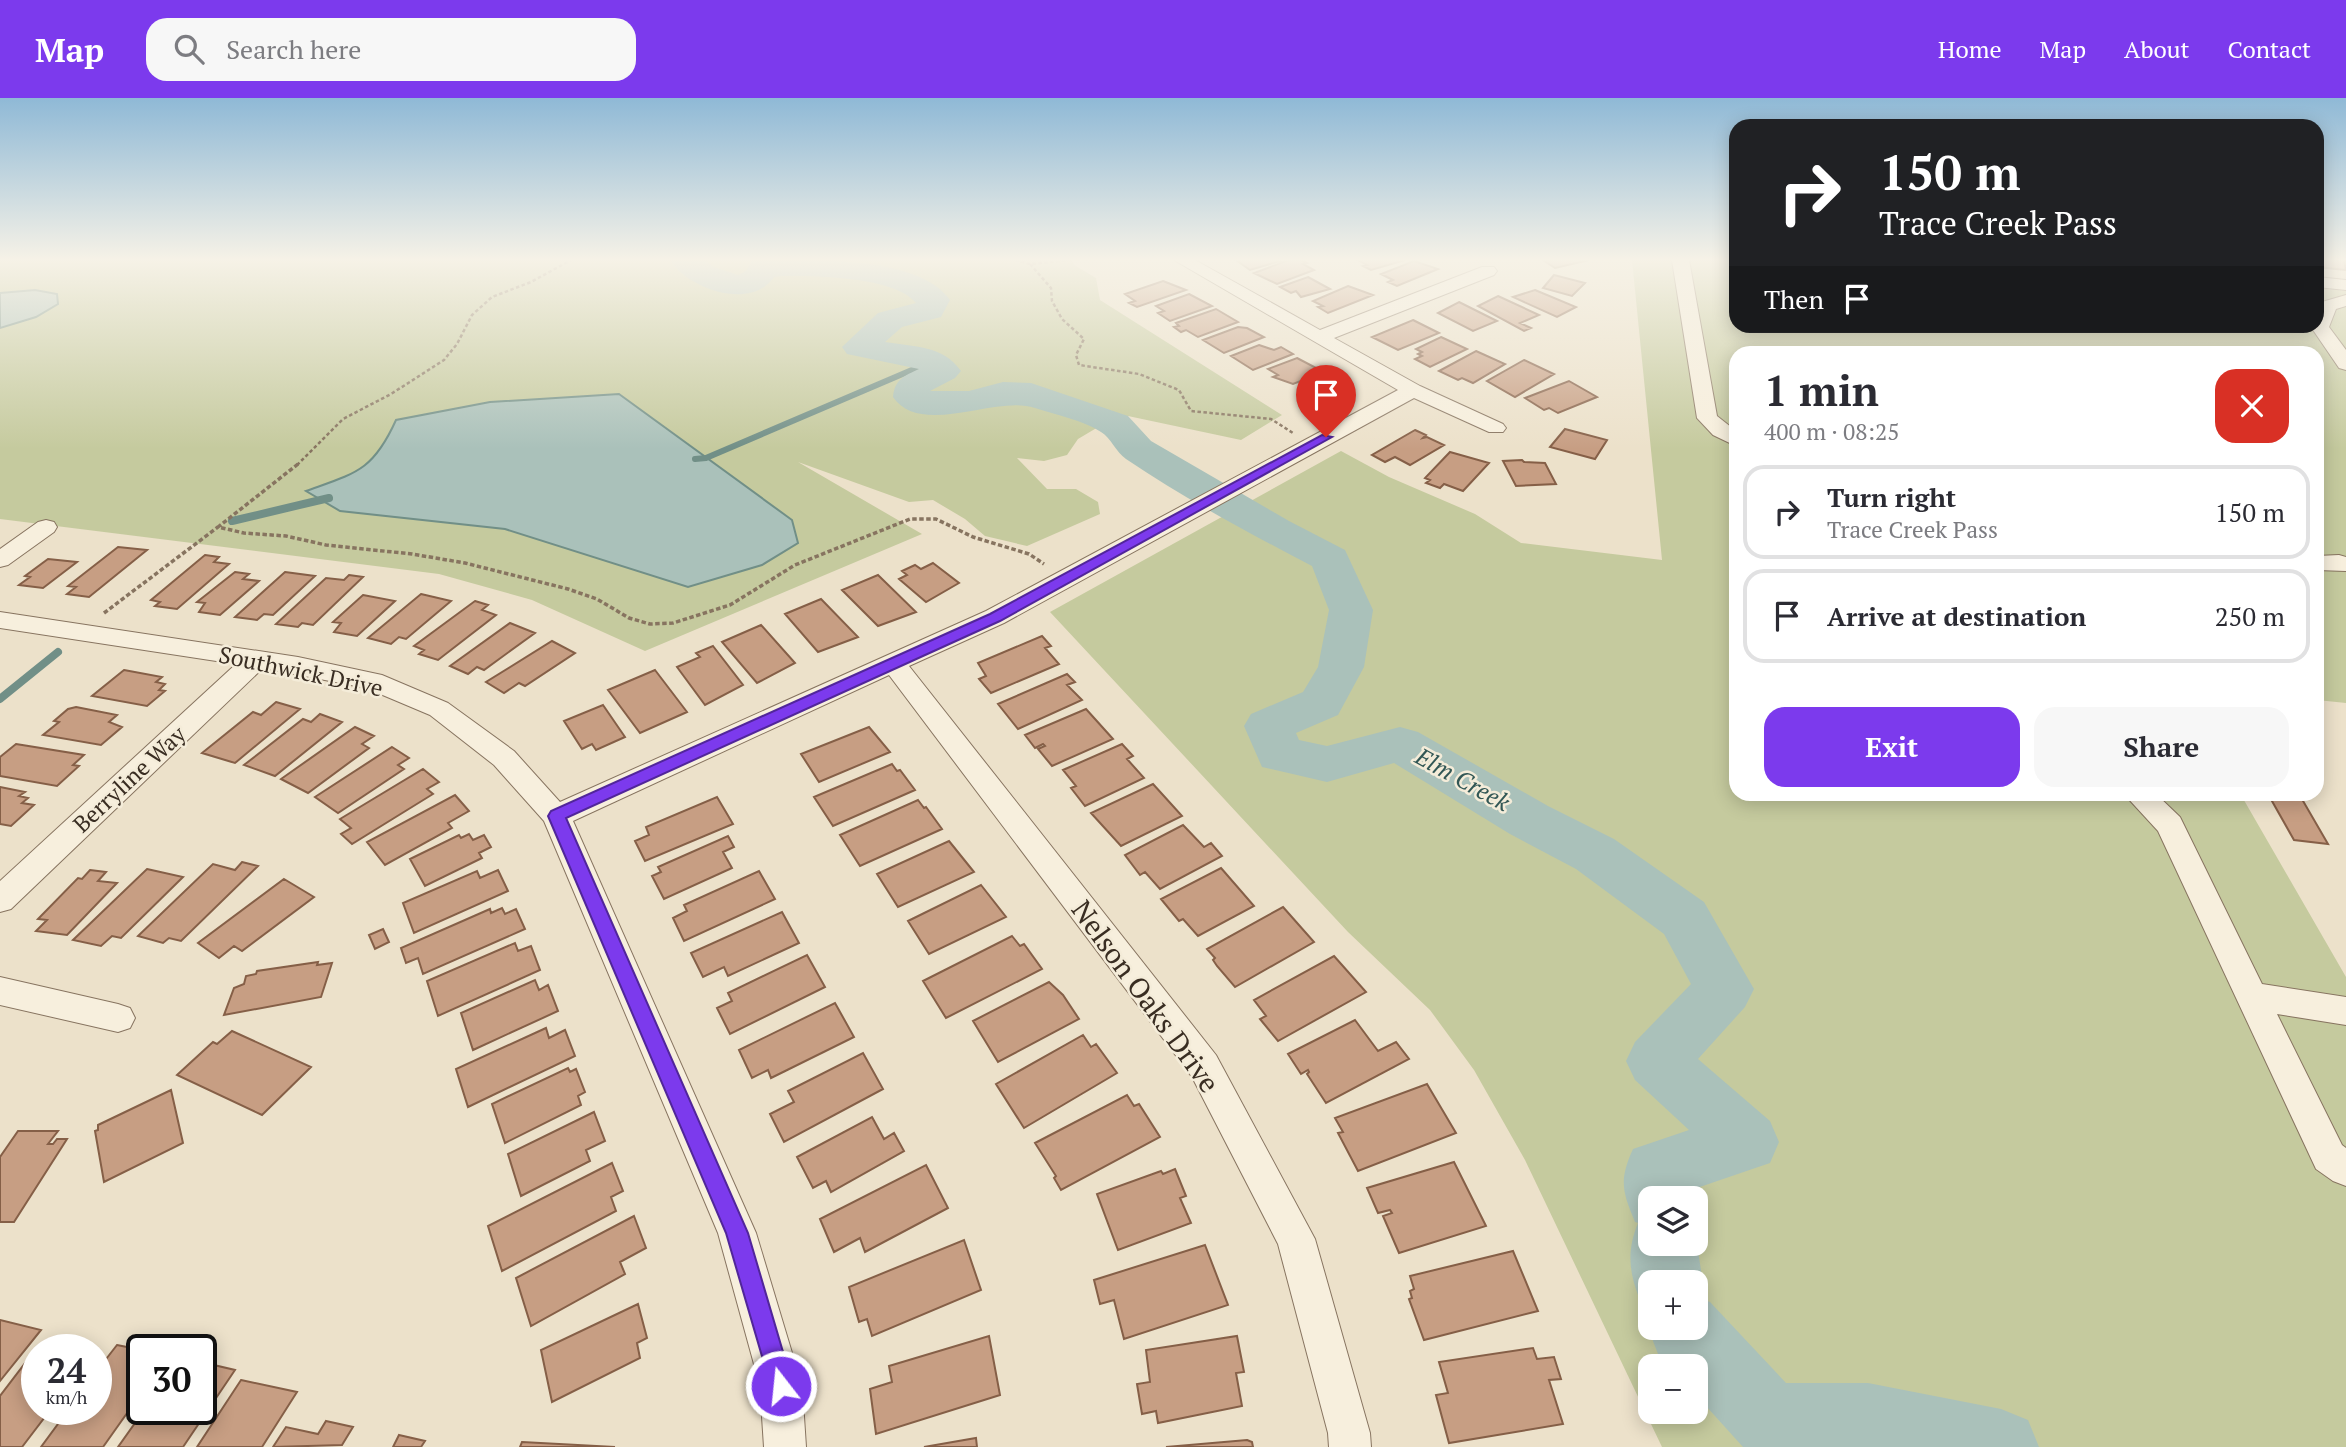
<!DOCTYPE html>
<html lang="en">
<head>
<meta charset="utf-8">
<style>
  body { margin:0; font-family:"PT Serif",serif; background:#f7f7f7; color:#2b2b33; height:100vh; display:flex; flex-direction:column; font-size:26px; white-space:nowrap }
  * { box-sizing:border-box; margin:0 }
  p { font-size:23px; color:#7c7c81 }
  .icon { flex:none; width:38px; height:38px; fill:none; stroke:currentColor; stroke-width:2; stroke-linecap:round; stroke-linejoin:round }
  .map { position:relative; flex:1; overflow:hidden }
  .drawer { position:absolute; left:1729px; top:248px; width:595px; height:455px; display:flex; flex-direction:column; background:#fff; border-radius:21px; box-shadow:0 4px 18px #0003 }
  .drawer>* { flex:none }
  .guide { position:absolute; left:1729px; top:21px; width:595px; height:214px; border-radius:21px; box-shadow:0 4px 18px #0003; background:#202124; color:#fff; overflow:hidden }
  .controls { position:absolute; left:1638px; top:1088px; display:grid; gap:14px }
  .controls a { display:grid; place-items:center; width:70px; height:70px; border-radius:14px; background:#fff; box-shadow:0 4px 18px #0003; font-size:35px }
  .speed { position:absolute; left:21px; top:1236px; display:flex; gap:14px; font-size:35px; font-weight:700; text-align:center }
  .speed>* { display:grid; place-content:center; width:91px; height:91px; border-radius:50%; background:#fff; box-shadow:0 4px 18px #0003; line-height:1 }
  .speed small { font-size:18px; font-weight:400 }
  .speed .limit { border:4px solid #111; border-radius:10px; background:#fff; color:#111 }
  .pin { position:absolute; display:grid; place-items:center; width:60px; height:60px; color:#fff; margin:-72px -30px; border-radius:50% 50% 50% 0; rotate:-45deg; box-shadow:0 0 7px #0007 }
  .pin .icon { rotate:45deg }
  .me { position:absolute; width:77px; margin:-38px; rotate:344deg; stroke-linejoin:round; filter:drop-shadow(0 0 5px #0008) }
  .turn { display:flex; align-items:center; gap:24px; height:147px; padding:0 35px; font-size:32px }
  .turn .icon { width:91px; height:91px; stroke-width:2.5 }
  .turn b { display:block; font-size:49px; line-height:60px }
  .then { display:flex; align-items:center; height:66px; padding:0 35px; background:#0003; gap:14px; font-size:26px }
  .round { display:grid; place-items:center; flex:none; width:74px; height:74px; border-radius:21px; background:#f7f7f7 }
  .overview { display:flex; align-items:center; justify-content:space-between; height:119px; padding:0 35px }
  h1 { font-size:42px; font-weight:700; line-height:52px }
  .button { display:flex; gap:14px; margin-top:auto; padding:14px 35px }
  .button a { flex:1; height:80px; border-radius:21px; background:#7c3aed; color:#fff; font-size:28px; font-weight:700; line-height:80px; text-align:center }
  .button a+a { background:#f7f7f7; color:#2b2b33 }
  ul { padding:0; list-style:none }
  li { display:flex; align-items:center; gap:21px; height:94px; margin:0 14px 10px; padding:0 21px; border:4px solid #e1e1e2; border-radius:21px }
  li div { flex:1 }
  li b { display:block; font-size:26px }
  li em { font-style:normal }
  header { display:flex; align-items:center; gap:42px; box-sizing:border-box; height:98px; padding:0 35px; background:#7c3aed; color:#fff }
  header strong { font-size:33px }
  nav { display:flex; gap:38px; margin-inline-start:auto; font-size:24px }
  .search { width:490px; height:63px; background:#f7f7f7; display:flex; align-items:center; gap:18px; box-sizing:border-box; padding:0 24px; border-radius:21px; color:#7c7c81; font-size:26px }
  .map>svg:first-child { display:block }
</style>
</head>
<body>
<header>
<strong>Map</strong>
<div class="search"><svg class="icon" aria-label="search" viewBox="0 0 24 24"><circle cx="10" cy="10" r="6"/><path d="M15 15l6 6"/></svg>Search here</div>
<nav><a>Home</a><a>Map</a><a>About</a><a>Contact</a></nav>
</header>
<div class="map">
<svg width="2346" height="1349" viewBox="0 0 2346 1349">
  <rect width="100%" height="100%" fill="#ece1ca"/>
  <!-- green -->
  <path fill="#c5ca9e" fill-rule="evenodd" d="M0,162H1072L1074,167L1096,180L1100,202L1282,317L1241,342L1128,318L1115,319L1078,341L1067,357L1044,363L1017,360L1047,391H1076L1098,404L1100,416L1027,448L985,438L965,421L933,402L909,404L798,364L922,436L645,553L532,502L439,476L0,421Z
    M1632,162H1736V228H2317V190L2346,193V605L2317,602V256H1736V696L2241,697L2346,879V1349H1662L1525,1062L1474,972L1430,912L1348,834L1050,514L1341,353L1389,379L1475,416L1521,445L1662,462ZM1650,1101H1696V1146H1650ZM1650,1185H1696V1230H1650ZM1650,1269H1696V1314H1650Z"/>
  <!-- water -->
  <path fill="#aac1ba" stroke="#718f87" stroke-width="2" d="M35,192L57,196L58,206L36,219L0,230V195Z
    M619,296L792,422L798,445L762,467L688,489L505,431L340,413L306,393C356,375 373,373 396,322L490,304Z"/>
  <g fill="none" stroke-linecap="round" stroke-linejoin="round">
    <!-- stream-far1 -->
    <path stroke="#718f87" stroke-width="6" d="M695,361L706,360L933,263"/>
    <!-- stream -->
    <path stroke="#718f87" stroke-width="8" d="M232,423L329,400
      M0,601L58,554"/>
    <!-- river -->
    <path fill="#aac1ba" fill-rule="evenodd" d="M670,162H704L714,169L738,177L746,173L752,163L758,162C807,162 919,157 950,202L941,219L902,229L885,244C914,249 943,247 961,273L955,280L930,293H969L1003,284L1031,285L1128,318L1151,343L1289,423L1345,452L1373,512L1364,569L1338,617L1296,635L1299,642L1327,648L1400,629L1418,634L1548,708L1614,741L1704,804L1754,891L1745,909L1698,961L1770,1023L1779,1044L1770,1065L1691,1092L1693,1101H1650V1146H1696V1140L1703,1185L1697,1199L1710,1204L1786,1285H1868L2001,1311L2028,1322L2039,1349H1743L1696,1297V1269H1670L1658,1256L1648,1230L1650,1224V1230H1696V1185H1650V1213L1643,1210C1630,1178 1625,1157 1638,1125L1635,1124C1622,1093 1619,1082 1633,1051L1689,1032L1635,982L1626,963L1635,944L1691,886L1664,836L1576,771L1510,736L1394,665L1327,684L1262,669L1244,628L1251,616L1303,594L1318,569L1329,512L1312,468C1249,435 1185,401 1126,361C1116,354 1111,340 1101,334C1083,322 1056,317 1035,310C997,296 921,340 893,299C895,281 904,278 919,271L847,256L842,249L878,215L916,205C894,178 815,178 781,178L774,179C751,213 688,191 670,162Z"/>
  </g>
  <!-- building -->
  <path fill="#c79e83" stroke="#855f47" stroke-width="2" d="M1236,162H1278L1280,163L1250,172Z
    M1289,162H1301L1307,165L1303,166L1314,172L1277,186L1254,175Z
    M1358,162H1405L1371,172L1363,168L1367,167Z
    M1543,162H1589L1555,170Z
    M2317,162H2344L2346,172L2317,169Z
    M1414,163L1438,171L1397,188L1388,184L1393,182L1381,176Z
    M1554,177L1585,185L1572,198L1543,190Z
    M1308,179L1330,191L1301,199L1296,193L1291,195L1280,189Z
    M1163,183L1186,192L1137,209L1129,205L1135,203L1125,196Z
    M1348,188L1373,197L1328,215L1318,209L1323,208L1313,203Z
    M1535,192L1576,209L1557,219L1513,199Z
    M1189,196L1212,208L1170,223L1158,215L1164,213L1156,208Z
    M1498,198L1539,217L1520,225L1531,230L1524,233L1478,208Z
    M1459,204L1497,223L1473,233L1438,215Z
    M1216,211L1238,224L1198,239L1186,232L1181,234L1174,229L1179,228L1176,225Z
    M1413,222L1439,235L1398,252L1372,239Z
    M1238,229L1247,230L1264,239L1224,255L1203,242Z
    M1441,239L1467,251L1430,269L1415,261L1422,258L1418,256L1422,254L1416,251Z
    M1259,247L1274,252L1281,249L1293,256L1253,272L1231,258Z
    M1476,253L1505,266L1473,285L1462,280L1458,282L1439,273Z
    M1297,260L1324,274L1293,286L1273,279L1278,277L1268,271Z
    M1524,262L1554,276L1515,299L1487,283Z
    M1330,278L1345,287L1342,288L1350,296L1327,305L1301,289Z
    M1569,283L1597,299L1558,315L1549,310L1544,312L1525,300Z
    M1565,331L1607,342L1595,361L1550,349Z
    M1415,332L1426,337L1423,340L1427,339L1444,347L1410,367L1395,359L1385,364L1372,357Z
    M1450,354L1489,365L1463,393L1444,386L1440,390L1426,385L1430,382L1425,380Z
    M1522,362L1524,364L1545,365L1556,386L1516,388L1503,363Z
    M118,449L147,452L89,499L67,496L76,489L68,488Z
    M205,457L219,459L214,464L229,466L177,511L155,508L160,504L151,502Z
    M48,461L77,464L43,490L19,487L30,479L25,478Z
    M933,465L959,485L926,504L899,481L907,477L902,473L915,467L921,471Z
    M235,474L249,476L243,481L259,483L220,517L199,514L205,505L197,504Z
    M285,474L315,478L273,517L264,516L257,522L235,519Z
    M349,477L363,479L313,527L302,525L298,529L276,526L326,480L344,482Z
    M878,477L916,514L878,528L842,492Z
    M421,496L451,503L406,541L399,539L391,546L368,540Z
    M363,497L395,503L357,538L334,534L341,525L333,524Z
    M821,501L858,539L818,554L785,516Z
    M475,503L488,507L482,512L496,517L438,562L419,556L424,552L414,548Z
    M510,525L535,535L484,572L477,569L468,576L450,568Z
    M761,527L795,565L757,585L722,544Z
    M1042,538L1051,548L1045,550L1059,566L991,595L979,581L986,578L978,565Z
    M552,543L575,555L525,588L519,585L504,595L486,584Z
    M713,548L743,587L705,607L677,569L700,559L696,555Z
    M124,572L162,579L156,584L165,586L159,592L165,593L147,608L92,598Z
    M655,572L687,614L640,635L608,592Z
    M1067,576L1075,584L1067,587L1082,602L1018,631L998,606Z
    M276,604L300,611L235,665L202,655L253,614L261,617Z
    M603,607L625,639L596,652L592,646L582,651L564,623Z
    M76,609L117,617L109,624L122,629L101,647L43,637L59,624L54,623L68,611Z
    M1086,611L1113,641L1052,668L1038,651L1045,648L1043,646L1035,650L1025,637Z
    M320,616L342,624L275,678L244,667L303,621L311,624Z
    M355,629L374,638L362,646L369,650L308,695L281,681Z
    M869,629L890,654L819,684L801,656Z
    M16,646L84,657L73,667L79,668L57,688L0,678V659Z
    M1122,646L1133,658L1127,661L1144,680L1085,708L1071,690L1076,688L1063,672Z
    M392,649L409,660L398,667L404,671L338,715L315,699Z
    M892,666L897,673L900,672L915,692L833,728L814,699Z
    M423,671L439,684L427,691L433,696L352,746L341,736L351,730L340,721Z
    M1153,686L1182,718L1121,748L1091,715Z
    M0,689L25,694L19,698L28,700L22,705L34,707L11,728L0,726Z
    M2268,696H2299L2328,746L2294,742Z
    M455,697L469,713L448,725L452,730L385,767L367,744Z
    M717,699L733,726L645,763L635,743L649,737L646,729Z
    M918,702L924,710L926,709L942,731L860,768L840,737Z
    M1183,727L1204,749L1211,745L1222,758L1160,791L1145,774L1140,777L1125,757Z
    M469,736L473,742L484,737L491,749L479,755L482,760L425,788L410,761L459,737L461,740Z
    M728,738L734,749L723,754L732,770L664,801L652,778L661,774L658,769Z
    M949,743L974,774L898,809L877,776Z
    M242,764L258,768L181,843L169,840L163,845L138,838L213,766L235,772Z
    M1221,770L1254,808L1198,838L1183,821L1179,823L1161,801Z
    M147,771L183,779L121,840L112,838L101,848L73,842Z
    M90,772L106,774L98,783L117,785L67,837L36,833L47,822L38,821L78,780L82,781Z
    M498,772L508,793L414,835L403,805L477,773L480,780Z
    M759,773L775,801L684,843L673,820L687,813L684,807Z
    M284,781L314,799L242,853L234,848L219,860L198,845Z
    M981,787L1006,819L929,856L908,823Z
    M1283,809L1314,844L1235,889L1217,868L1213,862L1215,860L1207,851Z
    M502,810L505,816L516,811L525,831L423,876L418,860L406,865L401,850L490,811L491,815Z
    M782,814L799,845L728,878L724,869L703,879L691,855Z
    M383,831L389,844L375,851L369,837Z
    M1012,838L1020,848L1024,846L1042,871L946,920L923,883Z
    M515,845L518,853L531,848L540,872L438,918L427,883Z
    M807,857L825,889L730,936L717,910L732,903L728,895Z
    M1334,858L1366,894L1278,943L1260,921L1266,918L1254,902Z
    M318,864L317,867L332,865L321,899L224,917L234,890L244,886L246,878L256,876L257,873Z
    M535,882L539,892L548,887L558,913L473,952L461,915Z
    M1049,884L1063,897L1079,921L998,964L973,923Z
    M835,905L854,939L771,980L768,972L752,980L739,952Z
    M1355,922L1378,953L1396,944L1409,961L1326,1005L1307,976L1309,974L1308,972L1301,976L1288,956Z
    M546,930L549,940L565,932L575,958L468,1009L456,971Z
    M232,933L311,969L262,1017L177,977L213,944L217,946Z
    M1083,937L1091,949L1096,946L1117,975L1024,1030L996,986Z
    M863,955L883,991L784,1044L770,1016L794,1004L788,993Z
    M568,970L570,974L576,971L585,994L578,998L581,1007L505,1045L492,1006Z
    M1427,986L1456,1035L1358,1073L1338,1035L1343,1034L1335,1020Z
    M171,992L183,1045L104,1084L95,1033L98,1032V1027Z
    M1127,997L1134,1008L1139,1006L1160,1039L1061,1092L1054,1080L1056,1078L1035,1045Z
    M594,1014L605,1043L586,1052L590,1063L521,1098L508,1056Z
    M872,1019L884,1041L894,1035L904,1053L831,1094L826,1083L813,1090L797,1059Z
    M18,1033H58L48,1046H53L57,1041H67L14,1124H0V1059Z
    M1454,1064L1486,1128L1399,1155L1383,1118L1392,1115L1390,1112L1378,1115L1367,1090Z
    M612,1065L623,1093L611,1099L616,1113L502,1173L488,1128Z
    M926,1067L948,1110L865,1154L860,1140L834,1154L820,1121Z
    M1175,1071L1186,1098L1180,1100L1191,1125L1118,1152L1097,1096L1161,1073L1163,1076Z
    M634,1118L646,1150L620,1164L625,1176L531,1228L516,1180Z
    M964,1142L981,1192L872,1238L867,1221L859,1224L849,1189Z
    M1205,1147L1228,1207L1124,1241L1114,1202L1100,1206L1094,1182Z
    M1513,1153L1538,1213L1424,1242L1409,1201L1412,1200L1410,1193L1414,1191L1410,1178Z
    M638,1206L647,1240L637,1245L640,1260L552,1304L541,1252Z
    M0,1222L41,1232L0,1283Z
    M989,1238L1000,1297L876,1336L870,1291L892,1284L889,1268Z
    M1237,1238L1244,1274L1236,1275L1242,1308L1158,1325L1156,1313L1142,1316L1137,1286L1150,1284L1146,1252Z
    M155,1241L176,1245L172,1251H147Z
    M117,1247L142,1252V1294L103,1349H41L69,1311H96V1274Z
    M1533,1250L1537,1261L1554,1259L1561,1281L1549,1282L1563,1326L1449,1345L1436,1297L1448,1295L1439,1264Z
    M29,1260L37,1262V1311H51L22,1349H0V1298Z
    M201,1264L235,1272L183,1349H118L145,1311H201Z
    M241,1282L297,1294L262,1349H197Z
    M326,1323L353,1329L342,1347L273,1349L286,1329L318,1336Z
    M399,1337L425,1343L421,1349H393Z
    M976,1340L977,1349H924Z
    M1247,1342L1252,1344L1253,1349H1166Z
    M522,1344L615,1349H520Z"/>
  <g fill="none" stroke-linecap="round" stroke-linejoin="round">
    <!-- minor casing -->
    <g stroke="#877460" stroke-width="2">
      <path id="minor" d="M1174,162H1195L1320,232L1482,169H1494L1497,173L1494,177L1334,240L1420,288L1503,326L1506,330L1503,334H1489L1414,300L1004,525L909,568L1216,957L1315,1141L1370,1335L1371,1349H1329L1328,1335L1278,1146L1192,979L889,577L573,723L756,1135L802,1288L806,1349H764L760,1288L718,1135L544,723L494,667L430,617L366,590L263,570L11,811L0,814V783L236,566L0,530V514L298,559L382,577L448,605L514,653L560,704L986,513L1398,292Z
        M1672,162H1689L1717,318L1736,333V348L1713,337L1697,320Z
        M2317,179L2346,182V192L2317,189Z
        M2346,197V208L2336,211L2329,229L2346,252V272L2339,270L2311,229L2317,228V213L2322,204Z
        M46,422L54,424L57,429L54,434L8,467L0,469V451L38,424Z
        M2339,457L2346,459V473L2317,472V458Z
        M2124,696H2156L2180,719L2262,886L2346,899V927L2277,916L2342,1047L2346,1050V1088L2333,1083L2316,1071L2158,733Z
        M0,879L118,906L130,910L135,920L130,930L118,934L0,907Z"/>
    </g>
    <!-- path-far1 -->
    <path stroke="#877460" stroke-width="2.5" stroke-dasharray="3.5 2.5" stroke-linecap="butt" d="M1015,162L1030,166L1069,162
      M1030,166L1051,190L1052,203L1062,221L1084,241L1076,257L1079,267L1139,276L1179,292L1191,313L1271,321L1293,335
      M297,367L343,321L391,296L444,262L457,246L472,217L492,199L531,184L571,162"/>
    <!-- path -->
    <path stroke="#877460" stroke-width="3.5" stroke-dasharray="4.5 2.5" stroke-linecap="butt" d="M298,366L218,429L244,435L286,438L326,447L412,456L465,465L568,491L597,501L629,520L650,526L673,525L730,507L795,467L910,421H936L973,439L1029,456L1044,466
      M104,515L218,429"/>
    <!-- minor -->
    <use href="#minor" fill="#f7efdd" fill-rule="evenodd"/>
  </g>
  <!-- sky -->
  <linearGradient id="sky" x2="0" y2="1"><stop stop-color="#8fb9d6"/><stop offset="0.46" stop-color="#f6f2e7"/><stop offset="1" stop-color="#f6f2e7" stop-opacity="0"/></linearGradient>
  <rect width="2346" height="351" fill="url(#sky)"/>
  <!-- route -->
  <path fill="#7c3aed" stroke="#51269a" stroke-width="2" d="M1322,337L1332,339L1000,523L566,720L748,1135L793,1288L789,1296L781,1299L773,1296L726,1135L548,718L551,713L990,516Z"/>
  <g text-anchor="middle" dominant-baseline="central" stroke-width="5" stroke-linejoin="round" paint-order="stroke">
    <!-- street labels -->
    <g font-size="23" fill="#392d22" stroke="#f4ecd9">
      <text transform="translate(301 573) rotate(12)">Southwick Drive</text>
      <text transform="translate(129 681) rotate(-43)">Berryline Way</text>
    </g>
    <!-- water labels -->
    <g font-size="24" font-style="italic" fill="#325755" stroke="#f4ecd9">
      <text transform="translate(1463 681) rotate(29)">Elm Creek</text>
    </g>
    <!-- near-street labels -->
    <g font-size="28" fill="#392d22" stroke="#f4ecd9">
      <text transform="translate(1146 898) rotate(54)">Nelson Oaks Drive</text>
    </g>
  </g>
</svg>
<div class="controls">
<a><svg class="icon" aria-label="layers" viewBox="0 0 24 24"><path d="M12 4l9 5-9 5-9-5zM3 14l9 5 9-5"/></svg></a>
<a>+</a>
<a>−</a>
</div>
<div class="speed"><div>24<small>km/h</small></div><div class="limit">30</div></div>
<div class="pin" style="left:1326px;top:339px;background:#d93025"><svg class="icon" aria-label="arrive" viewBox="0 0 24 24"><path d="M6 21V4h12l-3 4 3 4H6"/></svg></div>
<svg class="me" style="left:781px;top:1288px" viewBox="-20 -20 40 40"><circle r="17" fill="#7c3aed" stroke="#fff" stroke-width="3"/><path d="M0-11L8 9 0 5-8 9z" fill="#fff"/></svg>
<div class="guide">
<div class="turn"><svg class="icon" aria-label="right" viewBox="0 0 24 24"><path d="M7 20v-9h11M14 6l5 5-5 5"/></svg><div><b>150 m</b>Trace Creek Pass</div></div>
<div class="then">Then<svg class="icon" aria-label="arrive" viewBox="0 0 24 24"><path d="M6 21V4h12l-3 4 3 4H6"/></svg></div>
</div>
<section class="drawer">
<div class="overview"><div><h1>1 min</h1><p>400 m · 08:25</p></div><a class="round" style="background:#d93025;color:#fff"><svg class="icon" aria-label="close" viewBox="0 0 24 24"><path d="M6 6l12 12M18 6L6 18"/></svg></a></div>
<ul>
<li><svg class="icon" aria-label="right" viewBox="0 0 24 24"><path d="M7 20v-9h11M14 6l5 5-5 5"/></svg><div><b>Turn right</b><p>Trace Creek Pass</p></div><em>150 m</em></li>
<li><svg class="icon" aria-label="arrive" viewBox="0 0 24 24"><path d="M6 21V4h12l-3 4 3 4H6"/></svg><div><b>Arrive at destination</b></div><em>250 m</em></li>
</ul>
<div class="button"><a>Exit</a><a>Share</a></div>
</section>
</div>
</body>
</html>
